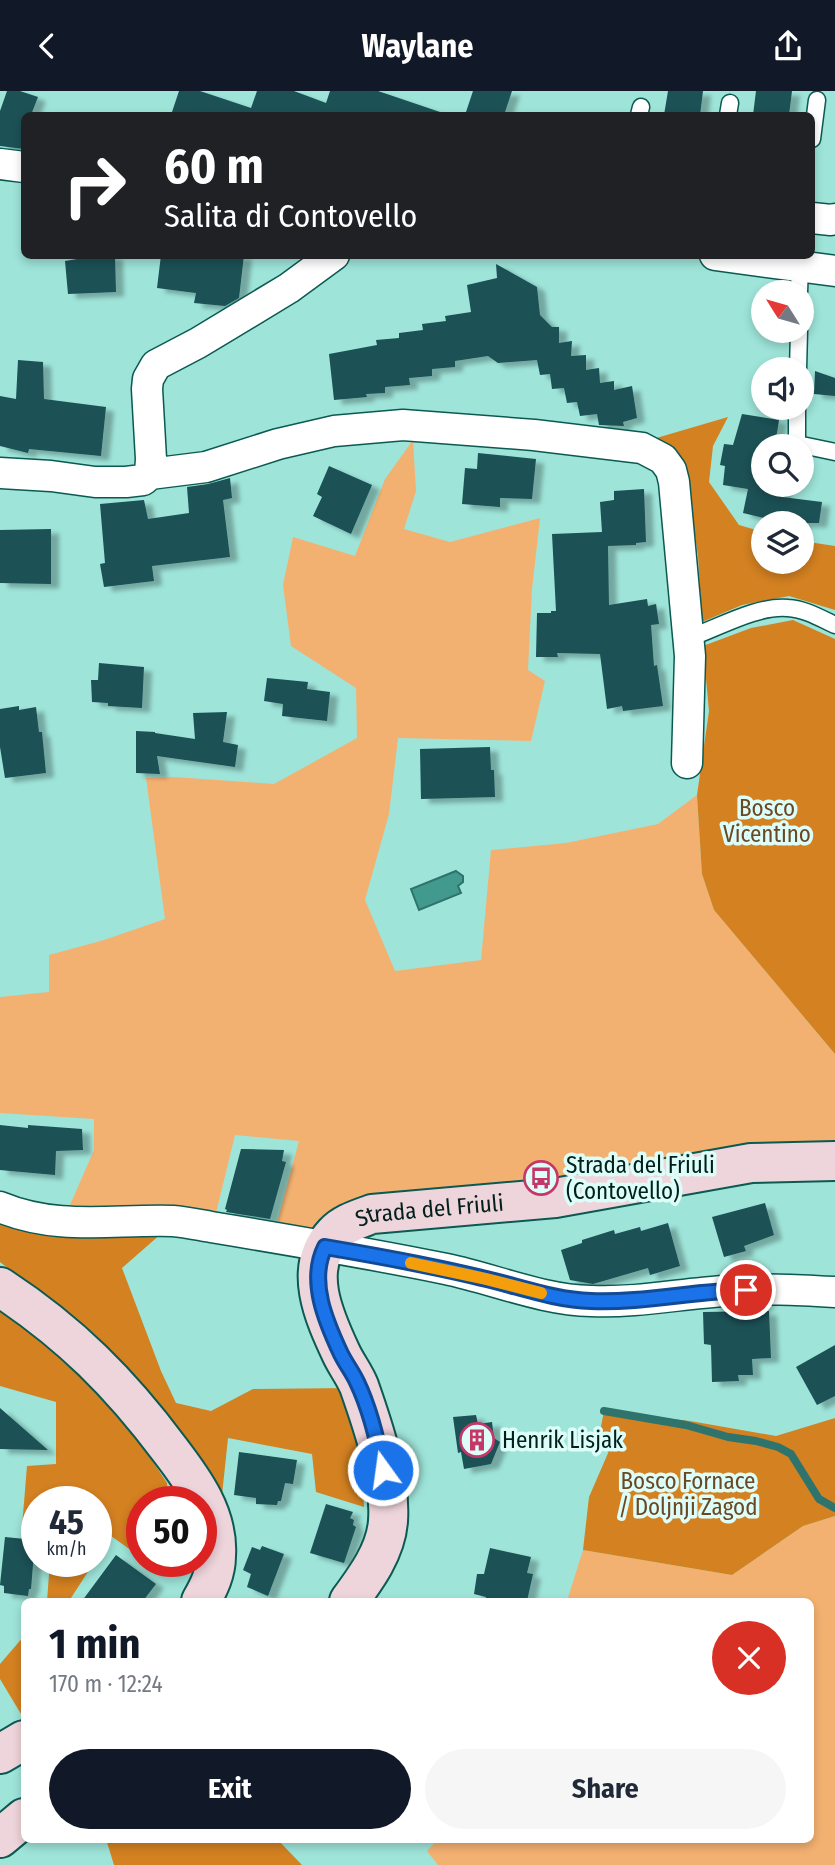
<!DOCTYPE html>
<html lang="en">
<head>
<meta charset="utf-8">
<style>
  body { margin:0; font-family:"Fira Sans Condensed",sans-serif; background:#f6f6f7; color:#1f2937; height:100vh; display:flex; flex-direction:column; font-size:26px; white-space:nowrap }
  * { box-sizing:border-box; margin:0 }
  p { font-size:23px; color:#747a83 }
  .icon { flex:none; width:38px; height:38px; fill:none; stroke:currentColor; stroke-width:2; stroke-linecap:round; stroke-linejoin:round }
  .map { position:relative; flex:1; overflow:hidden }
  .drawer { position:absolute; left:21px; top:1507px; width:793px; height:245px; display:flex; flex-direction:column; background:#fff; border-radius:10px; box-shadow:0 4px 10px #0003 }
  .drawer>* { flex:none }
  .guide { position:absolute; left:21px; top:21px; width:794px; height:147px; border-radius:10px; box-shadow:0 4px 10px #0003; background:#202124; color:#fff; overflow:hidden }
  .needle { width:46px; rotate:307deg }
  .buttons { position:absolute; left:751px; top:189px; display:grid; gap:14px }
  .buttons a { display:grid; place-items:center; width:63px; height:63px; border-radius:50%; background:#fff; box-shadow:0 4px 10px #0003; font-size:35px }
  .speed { position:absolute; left:21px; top:1395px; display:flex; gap:14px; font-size:35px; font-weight:700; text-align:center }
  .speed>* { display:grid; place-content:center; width:91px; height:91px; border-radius:50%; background:#fff; box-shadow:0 4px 10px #0003; line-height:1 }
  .speed small { font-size:18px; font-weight:400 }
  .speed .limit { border:10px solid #d22; background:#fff; color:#111 }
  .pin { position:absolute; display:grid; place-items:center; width:60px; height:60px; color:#fff; margin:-30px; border:4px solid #fff; border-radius:50%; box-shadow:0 2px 7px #0007 }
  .me { position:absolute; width:77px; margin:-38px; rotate:346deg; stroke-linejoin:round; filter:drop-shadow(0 0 5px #0008) }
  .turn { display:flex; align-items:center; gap:24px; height:147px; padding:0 28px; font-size:32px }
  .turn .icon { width:91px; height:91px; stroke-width:2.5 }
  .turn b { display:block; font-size:49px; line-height:60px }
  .round { display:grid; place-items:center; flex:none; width:74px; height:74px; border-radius:37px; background:#f6f6f7 }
  .summary { display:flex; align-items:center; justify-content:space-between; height:119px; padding:0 28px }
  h1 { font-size:42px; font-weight:700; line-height:52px; color:#111827 }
  .action { display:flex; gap:14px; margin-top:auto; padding:14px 28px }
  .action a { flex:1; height:80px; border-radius:42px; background:#111827; color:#fff; font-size:28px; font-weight:700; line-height:80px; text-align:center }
  .action a+a { background:#f6f6f7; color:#1f2937 }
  header { display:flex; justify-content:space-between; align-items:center; height:91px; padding:0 28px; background:#111827; color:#fff; font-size:32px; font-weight:700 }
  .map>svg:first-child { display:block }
</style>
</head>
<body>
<header><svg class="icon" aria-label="back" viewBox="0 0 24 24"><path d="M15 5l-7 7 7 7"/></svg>Waylane<svg class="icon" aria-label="share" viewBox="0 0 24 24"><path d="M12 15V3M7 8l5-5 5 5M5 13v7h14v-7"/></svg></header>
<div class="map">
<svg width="835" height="1774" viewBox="0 0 835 1774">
  <defs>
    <filter id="shadow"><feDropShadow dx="8" dy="4.5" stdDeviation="2" flood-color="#0004"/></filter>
  </defs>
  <rect width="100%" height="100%" fill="#9ee4d9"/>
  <!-- green -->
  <path fill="#f3b171" d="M413,349L416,400L404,438L450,451L540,427L532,498L528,579L545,590L531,650L398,647L389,723L365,809L395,880L481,869L491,759L566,752L658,733L697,704L702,783L714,819L835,963V1058L314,1144L276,1135L299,1050L235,1044L216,1122L70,1114L94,1059V1028L0,1022V906L49,901V864L104,849L165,828L146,687L174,686L274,693L357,647L356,597L291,555L283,494L293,446L355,465L385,388Z
    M835,1425V1774H438L427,1760L438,1748H810V1510H567L583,1459L732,1484L803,1435Z"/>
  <!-- forest -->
  <path fill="#d38121" d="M728,326L713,355L709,391L739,434L763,441V471H802V450L835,455V519L789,505L742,514L702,531L698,465L688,395L653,348Z
    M793,529L835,548V963L714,819L702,783L697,704L709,620L703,555L751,537Z
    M0,1128L162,1142L122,1177L161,1280L176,1312L211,1320L253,1298L351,1297L360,1346L364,1416L316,1401L312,1363L228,1347L222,1404L73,1228L0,1171Z
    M0,1218L21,1231L88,1287L136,1345L167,1392L168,1410H142V1467L111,1445L96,1468V1410H37V1439L22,1436L27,1375L56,1373V1311L0,1295Z
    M604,1320L690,1330L776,1345L835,1327V1425L803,1435L732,1484L583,1459L589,1406L612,1353L599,1346Z
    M50,1470H95L69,1510H47Z
    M24,1545V1628L0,1588V1573Z
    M106,1748H277L302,1774H114Z"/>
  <!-- water -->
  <path fill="#42998e" stroke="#2f746c" stroke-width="2" d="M456,780L463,785V791L458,795L461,802L419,819L411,798Z"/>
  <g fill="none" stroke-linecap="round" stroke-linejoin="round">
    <!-- stream -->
    <path stroke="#2f746c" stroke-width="8" d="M604,1320L686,1334L728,1346L756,1350L778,1356L791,1363L819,1408L835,1417"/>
  </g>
  <!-- building -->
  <path fill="#1a5156" filter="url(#shadow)" d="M7,0H20L38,6L31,24H24V58L0,55V20Z
    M179,0H200L251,17L257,0H294L326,12L330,0H378L440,21L439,24H171Z
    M473,0H512L504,24H465Z
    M668,0H703L700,24H664Z
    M756,0H792L789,24H753Z
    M77,164H115L116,201L68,203L65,170L77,168Z
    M161,164H244L239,207L225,215L194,212L196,202L157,197Z
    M496,173L537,196L540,224L552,236H559V252L572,250L571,265L586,264V279L599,277L600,292L614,290V299L632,295L637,327L623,331L624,335L599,334L597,323L580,325L577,311L567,312L564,297L552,298L550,283L540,284L537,269L498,272L488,265L455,270V276L432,278V285L409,287L410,294L385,296V302L366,303L367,306L334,309L329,263L377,254L376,249L399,247V242L423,239L422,233L446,230L445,225L471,221L467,194L497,187Z
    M18,269L43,271L44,308L106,316L101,365L29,358L28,362L0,355V305L16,308Z
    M815,280L835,287V305L814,303Z
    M742,323L779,329L775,355H763V394H784L782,406L822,411L819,432H785L743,422L748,398L723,394L725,375L720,374L724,353L733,354Z
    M478,362L536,368L532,408L500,407V416L462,413L465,377L477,378Z
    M329,375L372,394L351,443L313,425L322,406L317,403Z
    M230,387L232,407L223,409L230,466L152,475L154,490L104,496L100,473L105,472L100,413L144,409L148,428L189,422L187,396L208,393Z
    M644,398L646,451L636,452V454L608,455L609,514L647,508L648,515L656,513L659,533L651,534L654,575L657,574L663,615L623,620L622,615L607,618L600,563L557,562L558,566H536L537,522H551V520H556L552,443L602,441L600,411L614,409V400Z
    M51,438V493L0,492V439Z
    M99,572L144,576L142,617L108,615V612L92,611L91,589H98Z
    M267,587L308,591L307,598L330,601L327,630L282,625L283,613L264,610Z
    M19,615V619L36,616L39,641H42L46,682L5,687L0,656V618Z
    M227,621L223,651L238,654L235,676L157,665L160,683L136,682V640L155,641V642L195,648L193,622Z
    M490,656L491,679H494L495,706L421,708L420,658Z
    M0,1034L28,1037V1034L82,1038L83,1059L56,1060L55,1084L0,1079Z
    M241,1058L284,1059L282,1070L286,1071L270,1128L226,1121L227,1119L225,1118Z
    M765,1112L774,1144L744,1155L746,1160L724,1166L712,1126Z
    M668,1132L680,1175L650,1184L648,1177L593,1193L570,1189L561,1159L582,1152V1149L614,1139L615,1143L640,1136L641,1140Z
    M769,1220L771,1267L752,1268L753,1284H738L739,1290L712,1291L711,1254L704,1253L703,1221Z
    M835,1254V1305L817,1314L796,1276Z
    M0,1317L48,1359L0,1358Z
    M476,1324L478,1333L492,1331L494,1347L500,1351L491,1373L464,1378L461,1361L458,1362L453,1326Z
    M239,1361L297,1369L293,1393L285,1392L281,1410H278L277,1414L256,1413V1407L234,1404Z
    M326,1413L353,1421L350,1427L354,1429L353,1434L356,1436L344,1472L310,1462Z
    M5,1446L35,1449L31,1498H29L28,1505L4,1502V1495L0,1494Z
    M262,1455L284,1463L268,1505L247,1496L251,1483L243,1479L252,1456L260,1459Z
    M490,1457L531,1466L527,1482L533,1483L527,1510L509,1507L508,1510H486V1506L474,1503L477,1483H484Z
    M116,1464L156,1493L143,1510H82Z"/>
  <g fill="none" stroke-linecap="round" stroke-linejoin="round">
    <!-- service casing -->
    <g stroke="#0a5a52" stroke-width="19">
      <path id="service" d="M639,24L641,16
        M728,24L730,12
        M812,48L817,9
        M799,201L800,175
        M798,278L799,240
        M797,317V353L835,361
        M689,547C718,537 757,514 788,517C805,518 820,527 835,534"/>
    </g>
    <!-- minor casing -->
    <g stroke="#0a5a52" stroke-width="33">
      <path id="minor" d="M0,73L24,76
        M812,127L831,129L835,128
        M715,164L835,180
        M0,382L51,385L95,391H126L143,389L150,383L206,376L278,353L334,340L403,334L534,344L642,357L663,368L671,379L674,391L690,565L687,672
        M150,383L151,368L147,298L148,288L156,274L198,252L289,197L334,164
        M0,1116C58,1140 113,1128 173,1130C186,1131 199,1134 211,1136C290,1149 368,1162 446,1178C494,1188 542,1209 591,1210C636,1212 679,1203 724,1200C760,1197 798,1199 835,1201"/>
    </g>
    <!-- secondary casing -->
    <g stroke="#0a5a52" stroke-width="42">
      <g id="secondary">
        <path d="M0,1196C70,1242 120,1292 170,1359C193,1389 219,1424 216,1465C216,1482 209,1496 201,1510"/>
        <path id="s1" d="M349,1510C366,1487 386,1460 388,1430C391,1387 373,1335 359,1295C354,1283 346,1273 341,1262C324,1226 302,1177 334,1143C344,1132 359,1128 372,1123L555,1107L751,1072L835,1070"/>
        <path d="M0,1663L24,1649"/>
        <path d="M0,1747L24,1727"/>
      </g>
    </g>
    <!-- service -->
    <use href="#service" stroke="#fff" stroke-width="16"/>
    <!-- minor -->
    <use href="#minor" stroke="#fff" stroke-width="30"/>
    <!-- secondary -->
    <use href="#secondary" stroke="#eed4db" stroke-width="38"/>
  </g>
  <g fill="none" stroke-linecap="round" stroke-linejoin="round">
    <!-- route casing -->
    <g stroke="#114b97" stroke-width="18">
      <path id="route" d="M383,1379C378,1352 369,1316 357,1291C353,1282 346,1273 341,1263C326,1231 308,1190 325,1156C378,1165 430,1174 482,1187C518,1195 554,1209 591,1210C643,1212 694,1200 746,1199"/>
    </g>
    <!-- route -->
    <use href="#route" stroke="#1a73e8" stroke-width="12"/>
    <!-- slow -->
    <path stroke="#f59e0b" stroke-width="12" d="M411,1172L486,1188L541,1202"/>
  </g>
  <!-- icons -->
  <defs>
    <g id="bus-ring" transform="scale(1.75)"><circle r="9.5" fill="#dcfdf8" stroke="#c43768" stroke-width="1.5"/><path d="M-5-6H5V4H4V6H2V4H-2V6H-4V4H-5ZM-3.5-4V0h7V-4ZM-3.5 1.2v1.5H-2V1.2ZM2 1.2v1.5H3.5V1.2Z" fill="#c43768"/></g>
    <g id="building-ring" transform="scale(1.75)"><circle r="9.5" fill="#dcfdf8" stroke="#c43768" stroke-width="1.5"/><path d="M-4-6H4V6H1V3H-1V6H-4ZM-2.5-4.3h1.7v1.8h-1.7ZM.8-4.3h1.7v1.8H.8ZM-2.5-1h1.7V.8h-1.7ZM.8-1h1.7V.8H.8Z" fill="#c43768"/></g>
  </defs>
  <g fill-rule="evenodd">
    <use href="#bus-ring" x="541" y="1087"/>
    <use href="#building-ring" x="477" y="1349"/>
  </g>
  <g text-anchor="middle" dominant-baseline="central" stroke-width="7" stroke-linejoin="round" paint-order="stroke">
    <!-- park labels -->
    <g font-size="23" fill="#6b4825" stroke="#dcfdf8">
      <text x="767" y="717">Bosco<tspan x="767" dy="26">Vicentino</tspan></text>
      <text x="688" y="1390">Bosco Fornace<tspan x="688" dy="26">/ Doljnji Zagod</tspan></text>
    </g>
    <!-- poi labels -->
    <g font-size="23" fill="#021f1c" stroke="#dcfdf8" text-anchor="start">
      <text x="566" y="1074">Strada del Friuli<tspan x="566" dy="26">(Contovello)</tspan></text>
      <text x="502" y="1349">Henrik Lisjak</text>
    </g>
    <!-- street labels -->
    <g font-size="23" fill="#021f1c" stroke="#dcfdf8">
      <text stroke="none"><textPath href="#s1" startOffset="495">Strada del Friuli</textPath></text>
    </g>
  </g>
</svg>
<div class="buttons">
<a><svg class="needle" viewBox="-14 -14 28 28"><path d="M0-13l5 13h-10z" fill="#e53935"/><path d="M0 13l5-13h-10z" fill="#747a83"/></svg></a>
<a><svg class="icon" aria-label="sound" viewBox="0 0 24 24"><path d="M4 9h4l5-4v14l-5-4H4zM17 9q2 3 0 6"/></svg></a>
<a><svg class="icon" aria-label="search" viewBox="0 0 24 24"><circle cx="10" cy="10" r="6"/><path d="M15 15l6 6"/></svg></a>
<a><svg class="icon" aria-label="layers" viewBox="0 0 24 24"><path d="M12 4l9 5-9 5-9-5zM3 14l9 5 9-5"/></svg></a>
</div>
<div class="speed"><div>45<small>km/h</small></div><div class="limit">50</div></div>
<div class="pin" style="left:746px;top:1199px;background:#d93025"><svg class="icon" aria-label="arrive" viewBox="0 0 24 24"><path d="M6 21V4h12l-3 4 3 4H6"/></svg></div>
<svg class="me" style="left:383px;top:1379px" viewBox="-20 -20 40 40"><circle r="17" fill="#1a73e8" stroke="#fff" stroke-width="3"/><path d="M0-11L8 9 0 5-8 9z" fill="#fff"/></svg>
<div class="guide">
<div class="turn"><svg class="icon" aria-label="right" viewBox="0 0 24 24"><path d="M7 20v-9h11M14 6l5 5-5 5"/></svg><div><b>60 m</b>Salita di Contovello</div></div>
</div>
<section class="drawer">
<div class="summary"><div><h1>1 min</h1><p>170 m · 12:24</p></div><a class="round" style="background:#d93025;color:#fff"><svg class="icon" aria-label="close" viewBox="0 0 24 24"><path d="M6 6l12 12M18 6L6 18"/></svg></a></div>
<div class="action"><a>Exit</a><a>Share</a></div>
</section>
</div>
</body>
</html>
